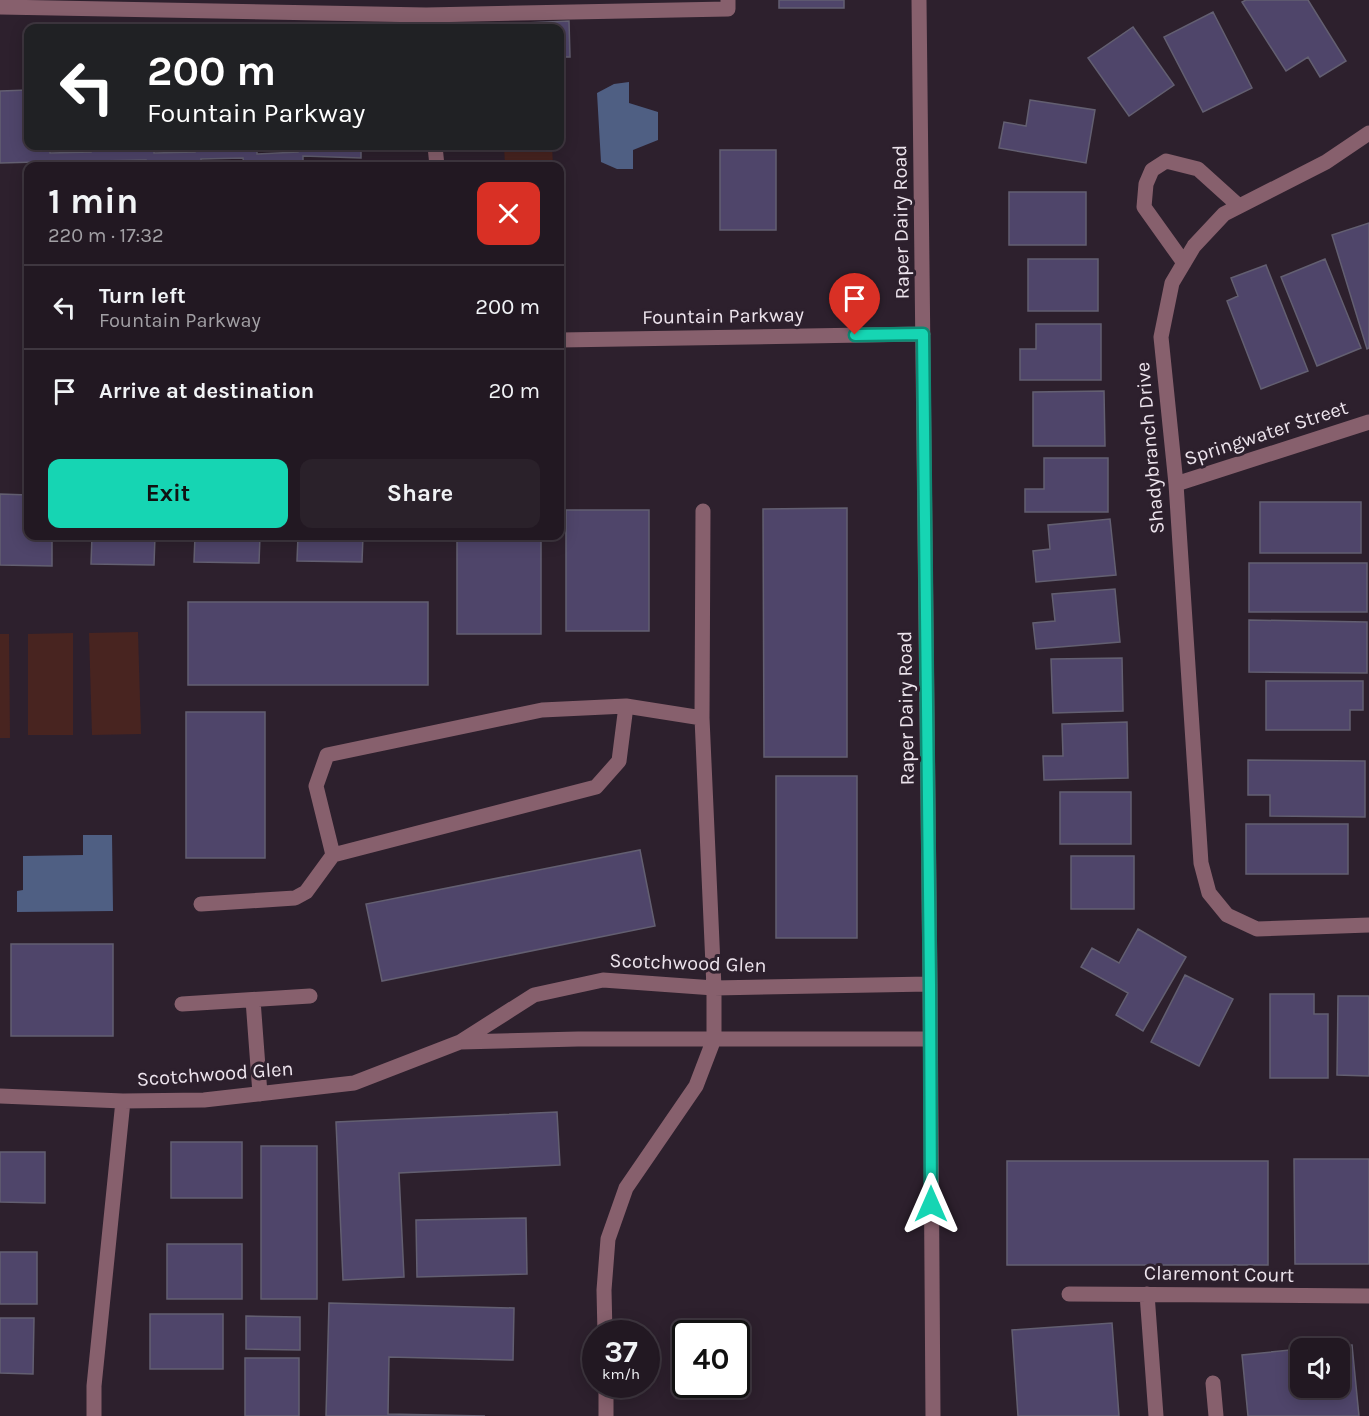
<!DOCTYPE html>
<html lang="en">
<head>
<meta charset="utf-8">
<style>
  body { margin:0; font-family:Karla,sans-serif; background:#2a212a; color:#f1f3f6; height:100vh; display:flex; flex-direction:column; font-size:22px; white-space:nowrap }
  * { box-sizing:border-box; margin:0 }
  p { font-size:20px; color:#a2a0a5 }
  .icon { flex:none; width:33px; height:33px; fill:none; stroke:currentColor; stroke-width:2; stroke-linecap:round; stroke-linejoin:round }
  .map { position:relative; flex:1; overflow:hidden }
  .details { position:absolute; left:24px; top:162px; width:540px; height:378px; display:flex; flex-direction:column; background:#221822; border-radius:12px; box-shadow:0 3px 15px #0003,0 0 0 2px #3f3740 }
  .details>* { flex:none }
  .hud { position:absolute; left:24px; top:24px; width:540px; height:126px; border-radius:12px; box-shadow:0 3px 15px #0003,0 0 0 2px #3f3740; background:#202124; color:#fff; overflow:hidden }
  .tools { position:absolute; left:1290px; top:1338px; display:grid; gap:12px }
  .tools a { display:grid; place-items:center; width:60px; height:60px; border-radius:12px; background:#221822; box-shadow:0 3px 15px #0003,0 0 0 2px #3f3740; font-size:30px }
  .speed { position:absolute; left:582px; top:1320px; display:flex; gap:12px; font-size:30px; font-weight:700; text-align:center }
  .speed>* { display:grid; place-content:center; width:78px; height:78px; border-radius:50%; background:#221822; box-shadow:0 3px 15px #0003,0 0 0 2px #3f3740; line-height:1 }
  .speed small { font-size:15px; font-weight:400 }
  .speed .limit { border:3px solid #111; border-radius:9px; background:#fff; color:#111 }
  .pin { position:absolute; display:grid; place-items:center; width:51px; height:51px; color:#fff; margin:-62px -26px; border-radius:50% 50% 50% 0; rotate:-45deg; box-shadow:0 0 6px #0007 }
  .pin .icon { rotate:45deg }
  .me { position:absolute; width:66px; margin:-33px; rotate:0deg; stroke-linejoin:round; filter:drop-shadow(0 0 4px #0008) }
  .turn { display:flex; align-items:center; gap:21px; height:126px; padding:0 24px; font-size:27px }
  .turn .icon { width:78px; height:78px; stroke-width:2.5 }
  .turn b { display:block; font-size:42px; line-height:51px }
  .round { display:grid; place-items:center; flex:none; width:63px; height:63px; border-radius:12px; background:#2a212a }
  .head { display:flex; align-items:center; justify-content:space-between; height:102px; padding:0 24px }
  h1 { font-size:36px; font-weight:700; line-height:45px }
  .action { display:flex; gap:12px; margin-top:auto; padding:12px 24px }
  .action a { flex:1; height:69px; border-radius:12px; background:#16d5b3; color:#111; font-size:24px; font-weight:700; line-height:69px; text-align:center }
  .action a+a { background:#2a212a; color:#f1f3f6 }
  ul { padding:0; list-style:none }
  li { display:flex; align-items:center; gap:18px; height:84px; padding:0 24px; border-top:2px solid #3f3740 }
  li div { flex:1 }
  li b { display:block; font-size:22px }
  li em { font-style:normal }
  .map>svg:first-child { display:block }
</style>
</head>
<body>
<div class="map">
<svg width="1369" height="1416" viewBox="0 0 1369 1416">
  <rect width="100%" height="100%" fill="#2d202d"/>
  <!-- green -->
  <path fill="#482420" d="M504,146H552L553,166H505Z
    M138,632L141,734L92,735L89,633Z
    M73,633V735H28V634Z
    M0,634H9L10,738H0Z"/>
  <!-- water -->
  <path fill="#4f5f83" d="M629,82V103L658,112V140L633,150V169H617L601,162L597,93L614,84Z
    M83,835H112L113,911L17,912V891L23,890V856L83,855Z"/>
  <!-- building -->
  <path fill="#4f456a" stroke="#635f71" stroke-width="1.5" d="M779,0H844V8H779Z
    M1246,0H1308L1346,61L1320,77L1308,57L1286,71L1242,2Z
    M1213,12L1252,88L1203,112L1164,37Z
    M569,21L570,57H560V28H477V25Z
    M1133,27L1174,85L1129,116L1088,58Z
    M28,90V146H50V153L91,152V146H154V153L195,152V146H257V154L298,152V146H361V158L303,156V166H244L243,158L201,159V166H146V160L96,161L97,166H37V162L0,163V91Z
    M1030,100L1095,110L1086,163L999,148L1004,122L1026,126Z
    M720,150H776V230H720Z
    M23,182H28V216H25Z
    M1009,192H1086V245H1009Z
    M1369,223V348L1367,349L1332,235Z
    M1028,259H1098V311H1028Z
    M1325,259L1361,348L1317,366L1281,277Z
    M1266,265L1308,371L1261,389L1227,301L1238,296L1231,278Z
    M1036,324H1101V380H1020V349H1036Z
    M1104,391L1105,446H1033V392Z
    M1044,458H1108V512H1025V489H1044Z
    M0,494L28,495V536H52V566L0,565Z
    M1260,502H1361V553H1260Z
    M847,508V757H764L763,509Z
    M566,510H649V631H566Z
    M1110,519L1116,575L1036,582L1033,551L1050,549L1048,525Z
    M92,536H155L154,565L91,564Z
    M195,536H260L259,563L194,562Z
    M298,536H363L362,562L297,561Z
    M457,536H541V634H457Z
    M1249,563H1367V612H1249Z
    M1115,589L1120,642L1036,649L1033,623L1055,621L1052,594Z
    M188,602H428V685H188Z
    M1249,620L1367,622V673L1249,672Z
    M1122,658L1123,711L1053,713L1051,659Z
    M1266,681H1363V710H1350V730H1266Z
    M186,712H265V858H186Z
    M1127,722L1128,778L1044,780L1043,756H1063L1062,724Z
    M1248,760L1365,761V817L1270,816V795H1248Z
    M776,776H857V938H776Z
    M1060,792H1131V844H1060Z
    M1246,824H1348V874H1246Z
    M640,850L655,926L382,981L366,904Z
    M1071,856H1134V909H1071Z
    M1138,929L1186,957L1143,1031L1116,1015L1128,993L1081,967L1092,948L1119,963Z
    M11,944H113V1036H11Z
    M1185,975L1233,999L1199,1066L1151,1042Z
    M1270,994H1314V1014H1328V1078H1270Z
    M1338,996H1369V1076L1337,1075Z
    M557,1112L560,1165L399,1173L404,1277L343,1280L336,1122Z
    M171,1142H242V1198H171Z
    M261,1146H317V1299H261Z
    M0,1152H45V1203L0,1202Z
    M1294,1159H1369V1264H1295Z
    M1007,1161H1268V1265H1007Z
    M526,1218L527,1274L417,1277L416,1220Z
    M167,1244H242V1299H167Z
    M0,1252H37V1304H0Z
    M329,1303L514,1308L513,1360L389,1357L388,1414L485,1416H326Z
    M150,1314H223V1369H150Z
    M246,1316L300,1317V1350L246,1349Z
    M0,1318H34L33,1374L0,1373Z
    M1112,1323L1119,1416H1018L1012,1330Z
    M1352,1345L1359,1416H1248L1242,1355L1300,1349V1388H1340V1348H1309Z
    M245,1358H299V1416H245Z"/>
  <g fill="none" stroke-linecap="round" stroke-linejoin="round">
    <!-- minor -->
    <path stroke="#87606d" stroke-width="15" d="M919,0L930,984L933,1416
      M0,7L426,15L728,9V0
      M1369,133L1326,162L1224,214L1194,246L1172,283L1161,337L1176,484L1201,863L1209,893L1227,915L1257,929L1369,925
      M435,146L437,166
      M1184,263L1144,207L1146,184L1152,170L1166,161L1198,169L1239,206
      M560,340L923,334
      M1176,484L1369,422
      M702,718L703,511
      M201,904L295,898L306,892L333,855
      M253,1000L260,1094
      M182,1004L310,996
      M460,1042L578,1039H930
      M0,1096L123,1101L204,1100L354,1083L460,1042L534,995L603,980L714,988L930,984
      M1069,1294L1369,1296
      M1147,1294L1156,1416
      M605,1334L604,1290L608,1239L626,1188L696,1086L714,1039V988L702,718L626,706L542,710L327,755L316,786L333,855L596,787L619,761L626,706
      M1213,1383L1216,1416
      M606,1384V1416
      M94,1416V1386L123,1101"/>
  </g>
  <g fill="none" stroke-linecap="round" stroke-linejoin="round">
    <!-- route casing -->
    <g stroke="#0e8a74" stroke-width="15">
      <path id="route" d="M855,335L923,334L930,984L931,1204"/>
    </g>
    <!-- route -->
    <use href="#route" stroke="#16d5b3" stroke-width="10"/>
  </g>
  <g text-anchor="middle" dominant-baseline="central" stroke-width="6" stroke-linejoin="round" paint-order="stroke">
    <!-- street labels -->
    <g font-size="20" fill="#ede4ed" stroke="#2d202d">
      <text transform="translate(901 222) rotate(-91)">Raper Dairy Road</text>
      <text transform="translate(723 316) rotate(-1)">Fountain Parkway</text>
      <text transform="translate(1266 433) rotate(-18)">Springwater Street</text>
      <text transform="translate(1150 448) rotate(-95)">Shadybranch Drive</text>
      <text transform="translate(906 708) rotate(-91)">Raper Dairy Road</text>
      <text transform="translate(688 963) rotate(2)">Scotchwood Glen</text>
      <text transform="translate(215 1074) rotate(-4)">Scotchwood Glen</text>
      <text transform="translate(1219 1274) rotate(1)">Claremont Court</text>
    </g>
  </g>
</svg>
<div class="tools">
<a><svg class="icon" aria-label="sound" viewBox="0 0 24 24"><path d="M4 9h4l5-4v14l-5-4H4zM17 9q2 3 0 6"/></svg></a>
</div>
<div class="speed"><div>37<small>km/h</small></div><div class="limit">40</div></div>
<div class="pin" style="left:855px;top:335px;background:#d93025"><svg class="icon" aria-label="arrive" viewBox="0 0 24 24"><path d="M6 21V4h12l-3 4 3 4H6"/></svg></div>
<svg class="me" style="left:931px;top:1204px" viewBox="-20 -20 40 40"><path d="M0-17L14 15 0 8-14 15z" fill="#16d5b3" stroke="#fff" stroke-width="4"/></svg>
<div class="hud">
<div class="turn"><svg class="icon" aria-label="left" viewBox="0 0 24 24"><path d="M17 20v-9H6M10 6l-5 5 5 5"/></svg><div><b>200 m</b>Fountain Parkway</div></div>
</div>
<section class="details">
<div class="head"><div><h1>1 min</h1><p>220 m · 17:32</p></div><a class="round" style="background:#d93025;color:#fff"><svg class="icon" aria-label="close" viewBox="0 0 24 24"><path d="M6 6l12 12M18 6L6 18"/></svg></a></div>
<ul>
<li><svg class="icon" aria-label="left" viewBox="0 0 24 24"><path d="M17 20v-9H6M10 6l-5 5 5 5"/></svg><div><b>Turn left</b><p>Fountain Parkway</p></div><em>200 m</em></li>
<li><svg class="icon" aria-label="arrive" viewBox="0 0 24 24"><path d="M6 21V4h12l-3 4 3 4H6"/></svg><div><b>Arrive at destination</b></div><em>20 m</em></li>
</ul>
<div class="action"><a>Exit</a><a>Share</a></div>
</section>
</div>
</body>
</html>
